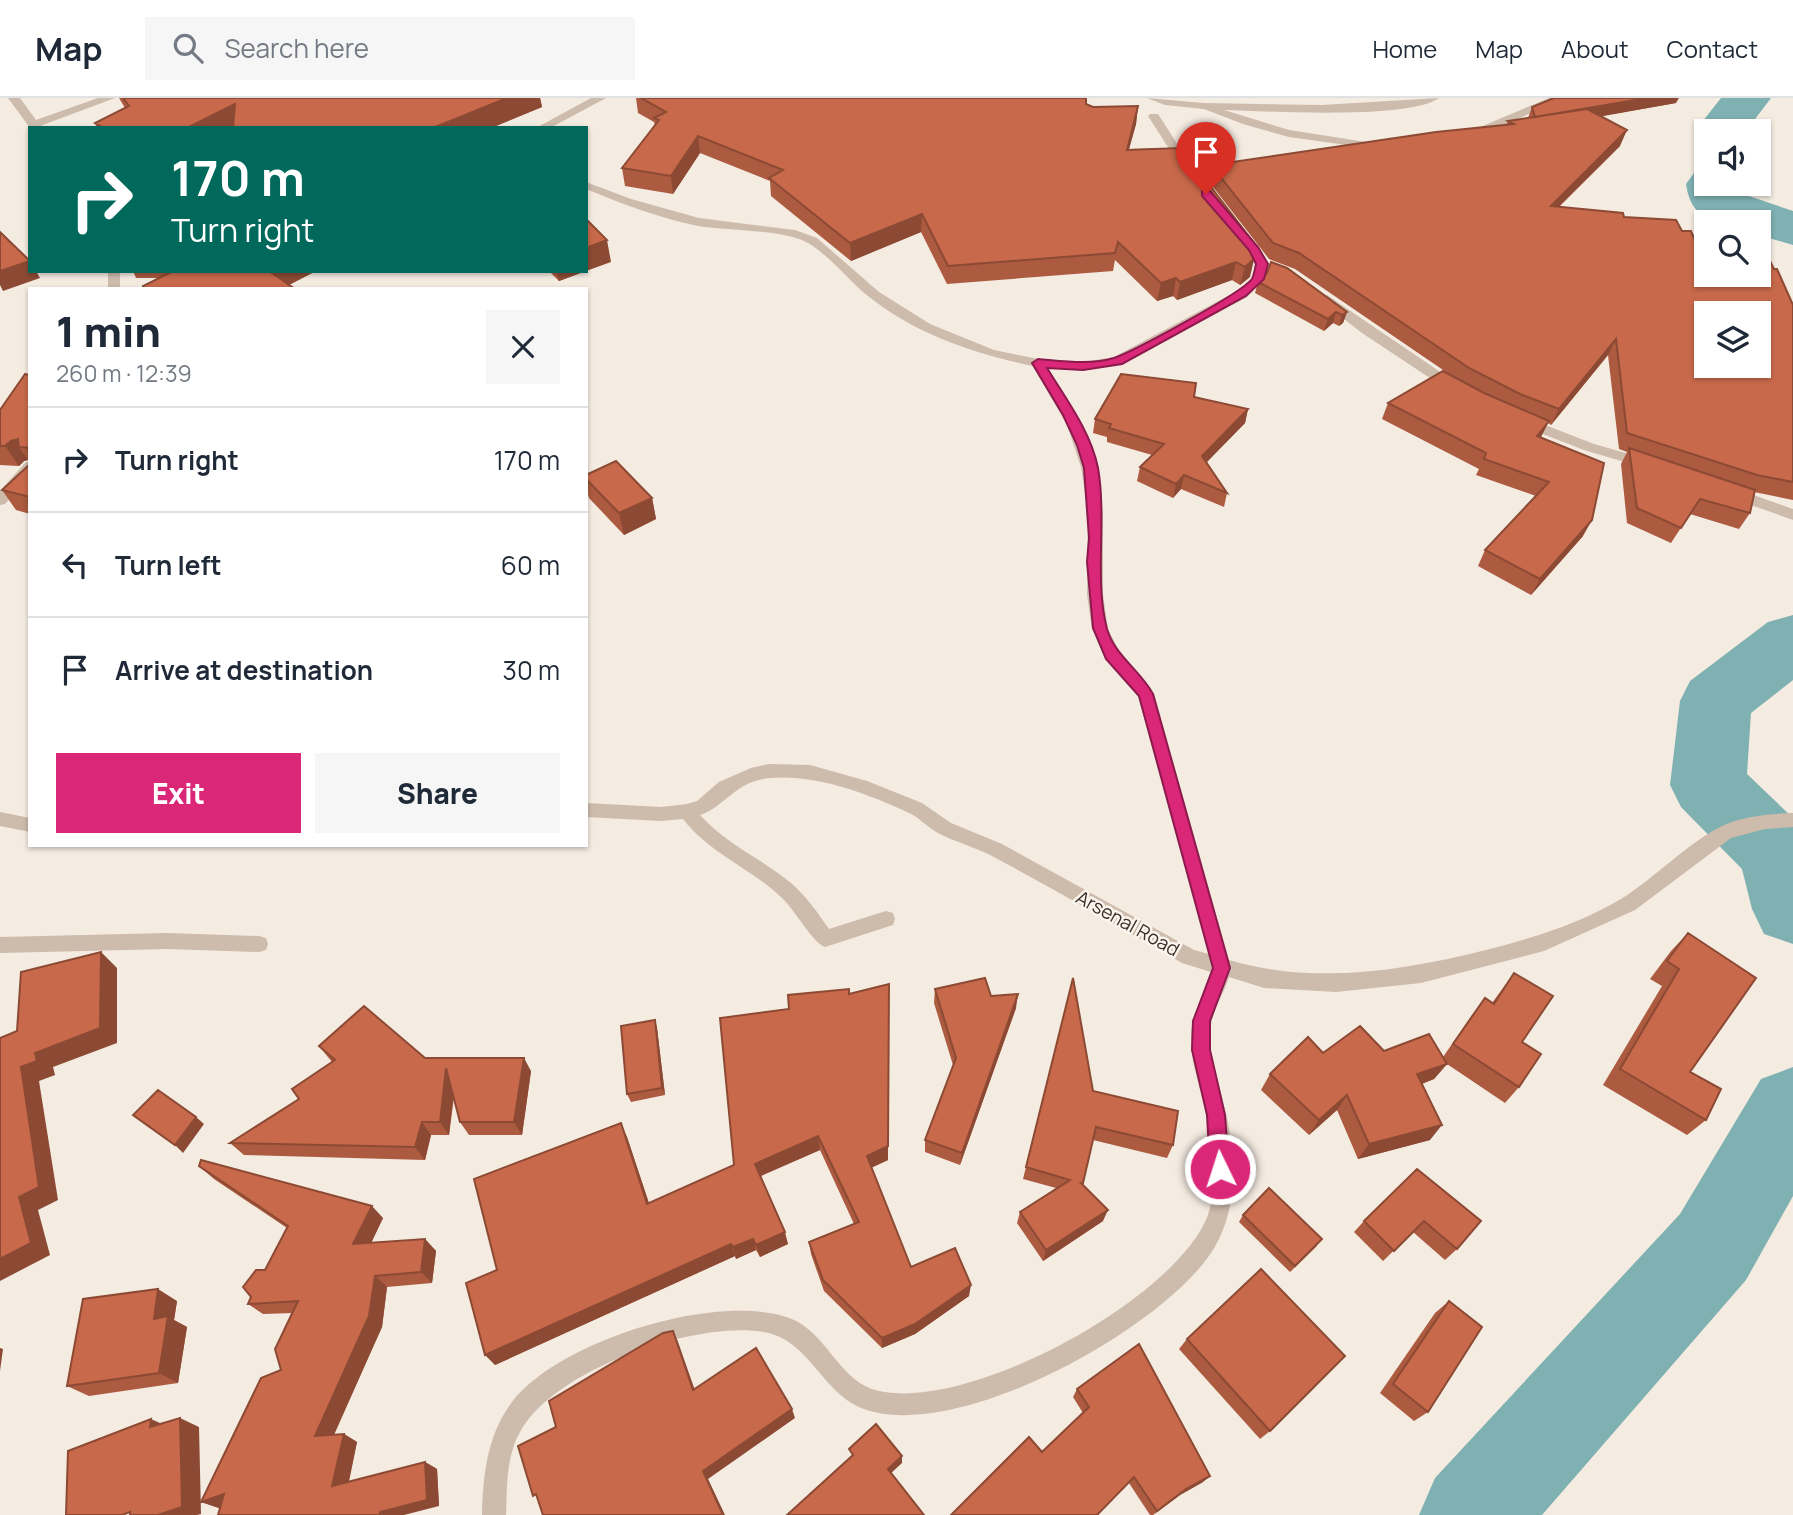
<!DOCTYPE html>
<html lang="en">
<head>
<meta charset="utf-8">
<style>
  body { margin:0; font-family:Manrope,sans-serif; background:#f6f6f7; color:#1f2937; height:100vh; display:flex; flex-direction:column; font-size:26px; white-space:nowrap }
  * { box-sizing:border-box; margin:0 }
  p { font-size:23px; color:#747a83 }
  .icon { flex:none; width:38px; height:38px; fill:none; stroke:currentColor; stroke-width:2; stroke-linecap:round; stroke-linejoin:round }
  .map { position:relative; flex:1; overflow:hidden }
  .details { position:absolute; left:28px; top:189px; width:560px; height:560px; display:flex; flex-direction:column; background:#fff; border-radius:0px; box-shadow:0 2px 5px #0004 }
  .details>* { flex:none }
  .top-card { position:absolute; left:28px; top:28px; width:560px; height:147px; border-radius:0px; box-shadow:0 2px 5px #0004; background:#00695c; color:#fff; overflow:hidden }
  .fabs { position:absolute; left:1694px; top:21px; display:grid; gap:14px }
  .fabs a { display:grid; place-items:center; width:77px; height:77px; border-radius:0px; background:#fff; box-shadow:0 2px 5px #0004; font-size:35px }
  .pin { position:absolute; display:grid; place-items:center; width:60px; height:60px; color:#fff; margin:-72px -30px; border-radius:50% 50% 50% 0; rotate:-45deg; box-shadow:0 0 7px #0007 }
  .pin .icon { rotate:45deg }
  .me { position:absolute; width:77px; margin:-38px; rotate:356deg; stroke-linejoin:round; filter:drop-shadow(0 0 5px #0008) }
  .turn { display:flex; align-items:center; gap:24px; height:147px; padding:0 28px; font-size:32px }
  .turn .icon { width:91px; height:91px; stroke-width:2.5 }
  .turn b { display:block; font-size:49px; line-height:60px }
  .round { display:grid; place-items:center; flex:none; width:74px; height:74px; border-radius:0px; background:#f6f6f7 }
  .overview { display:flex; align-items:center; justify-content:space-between; height:119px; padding:0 28px }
  h1 { font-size:42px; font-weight:800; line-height:52px }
  .primary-button { display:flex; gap:14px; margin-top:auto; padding:14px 28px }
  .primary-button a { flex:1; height:80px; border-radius:0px; background:#db2777; color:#fff; font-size:28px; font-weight:800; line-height:80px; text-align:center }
  .primary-button a+a { background:#f6f6f7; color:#1f2937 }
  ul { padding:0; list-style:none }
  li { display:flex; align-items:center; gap:21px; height:105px; padding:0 28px; border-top:2px solid #e0e1e3 }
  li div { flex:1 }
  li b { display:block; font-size:26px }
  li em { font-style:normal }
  header { display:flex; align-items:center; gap:42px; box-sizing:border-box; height:98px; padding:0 35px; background:#fff; border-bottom:2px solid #e0e1e3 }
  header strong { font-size:33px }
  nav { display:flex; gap:38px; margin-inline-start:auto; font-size:24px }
  .search { width:490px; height:63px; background:#f6f6f7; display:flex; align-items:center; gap:18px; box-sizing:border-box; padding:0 24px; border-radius:0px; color:#747a83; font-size:26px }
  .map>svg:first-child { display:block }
</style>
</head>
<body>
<header>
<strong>Map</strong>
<div class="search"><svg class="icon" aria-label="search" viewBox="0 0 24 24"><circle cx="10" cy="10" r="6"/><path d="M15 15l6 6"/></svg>Search here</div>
<nav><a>Home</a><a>Map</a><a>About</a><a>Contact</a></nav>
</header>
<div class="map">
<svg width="1793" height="1417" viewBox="0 0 1793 1417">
  <rect width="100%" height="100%" fill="#f4ebe1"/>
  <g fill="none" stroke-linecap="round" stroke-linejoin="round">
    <!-- river -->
    <path fill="#7fb0b2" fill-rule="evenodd" d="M1721,0H1771L1746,33H1706V45L1702,44L1695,33Z
      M1706,72V86H1738L1740,95L1793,113V147L1759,137V124C1723,124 1692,129 1686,86L1694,75Z
      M1793,517V582L1751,615L1747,676L1793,720V846L1764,836L1752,811L1742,771L1681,709L1670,687L1680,603L1690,583L1768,524Z
      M1793,969V1098L1746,1182L1542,1417H1419L1435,1380L1680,1116L1761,981Z"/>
    <!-- minor -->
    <path fill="#cdbbac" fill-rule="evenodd" d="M8,0H20L36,22L98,0H115L40,28L41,30H30Z
      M591,0H606L550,30H536Z
      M1147,0L1203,5L1322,7L1439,0C1409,22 1267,13 1224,12L1289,32L1379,46V50L1375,51L1289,39L1243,26L1204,11L1165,7Z
      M1549,0H1564L1500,29L1472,38L1466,35Z
      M1150,16H1158L1192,69L1190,71H1182L1148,18Z
      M586,84L631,101L699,120L795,132L817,140L879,194L930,226L994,252L1038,261L1083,264L1114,259L1237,193L1252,180L1256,166L1249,153L1235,138L1237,135H1245L1258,148L1268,166L1264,181L1247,199L1122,266L1083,272L1048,270L1081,327L1096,369L1103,415V497L1108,531L1119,553L1154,596L1229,862C1314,887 1402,873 1486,852C1533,840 1579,826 1621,801C1655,780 1685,747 1720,729C1741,718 1770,716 1793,715V729L1765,731L1731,740L1635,812L1544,853L1421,885L1336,894L1264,890L1229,879C1223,898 1211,914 1210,935C1209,959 1218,981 1223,1004C1236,1051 1240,1109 1213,1152C1163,1231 957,1345 864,1311C822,1296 810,1242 764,1234C696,1222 551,1272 519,1336C506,1360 507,1391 506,1417H482C483,1378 487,1337 512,1304C559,1243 716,1194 789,1220C827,1233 839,1285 879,1293C969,1313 1168,1205 1206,1122C1219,1094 1211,1034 1204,1005C1198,984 1191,963 1191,941C1190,916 1206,898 1211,874L1182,865C1119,829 1056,792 992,758C975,749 955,744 938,735C927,729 919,719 907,714C866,695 816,676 769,680C735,683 725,709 700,717C726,746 762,761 791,785C806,798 818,815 829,831L886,813L893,815L895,821L893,827L825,849C812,844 795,812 782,800C751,770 710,756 683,721L661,723L586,719V705L661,709L687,706L697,703L719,684L751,670L769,666L810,667L867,683L922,705L951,725L1002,746L1194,852L1209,856L1138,598L1108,562L1092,531L1087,497L1088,415L1081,369L1067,327L1033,268C975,256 915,236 868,198C848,182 830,158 808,145C783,131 728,133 698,128C660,120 622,106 586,91Z
      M108,173H120V191H108Z
      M1327,197L1458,286V292H1448L1362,235L1322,204V198Z
      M1522,318L1594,346L1650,362L1652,365L1645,370L1584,352L1517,326V320Z
      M30,363V378L5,406L0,407V393L25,365Z
      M1731,389L1793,411V422L1726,398L1724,394L1726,390Z
      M0,714L30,720V734L0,728Z
      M167,835L259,838L266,840L268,846L266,852L259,854L167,851L0,855V839Z"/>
  </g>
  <!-- wall -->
  <path fill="#ac5a40" d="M119,0H540L542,9L491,30H97L95,25L125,10Z
    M636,0H1086V6L1093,9L1138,8L1136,26L1129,51L1181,50L1250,179L1240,187L1232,182L1177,202L1173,198L1157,203L1115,162L1113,173L947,186L921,134L851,163L771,98L770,83L700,55L673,96L625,88L622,70L655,27L654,24L638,15Z
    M1676,5L1601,18L1620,48L1559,109L1624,119L1682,133L1699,152L1774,171L1793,207V402L1754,394L1750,415L1739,431L1690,416L1671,445L1627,425L1621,366L1627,354L1619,351L1608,257L1551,327L1548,325L1541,339L1583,438L1531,497L1478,468L1485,452L1536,398L1476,377L1479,371L1382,321L1388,305L1446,274L1295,171L1269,161L1196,67L1199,52L1219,66L1506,27L1508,23L1528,20L1532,9Z
    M133,173H316L289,187L160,180H136Z
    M549,173H586L559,183Z
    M1258,184L1347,214L1343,225L1339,228L1333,225L1324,233L1255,195Z
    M30,277V365L28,362L24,363L19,368L0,367V312Z
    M1194,299L1248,311L1245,325L1206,365L1227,395L1224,409L1181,391L1173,400L1137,383L1140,369L1152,357L1107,344V339L1093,335L1095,321Z
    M30,366V416L16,412L2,392Z
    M586,377L652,400L656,421L624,437L589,400L586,390Z
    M1688,835L1690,974L1706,1022L1687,1037L1603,987L1662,888L1650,881L1671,853Z
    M1514,875L1522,944L1519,989L1505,1005L1447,966L1434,981L1422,986L1430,1042L1358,1061L1337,1012L1309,1037L1261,992L1270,976L1323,955L1384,953L1443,959L1472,917L1485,900L1492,905Z
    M1073,880L1093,993L1173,1047L1167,1060L1093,1042L1083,1087L1103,1123L1043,1163L1017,1125L1020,1114L1056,1090L1023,1081Z
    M935,891L1016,910L960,1067L925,1054V1042L953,967L934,905Z
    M849,896L888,1062L871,1070L911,1169L969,1198L915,1236L882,1250L824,1193L811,1156L809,1144L854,1126L820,1052L761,1078L788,1146L760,1159L756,1152L736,1161L735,1158L495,1267L497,1172L627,1039L649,1105L734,1067L789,911Z
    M655,922L657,930L665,997L631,1004L627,996Z
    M319,948L425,960L531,973L522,1037H469L460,1024L454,999L449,1037H431L425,1062L244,1057L230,1045L299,1001L332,964Z
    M199,1068L383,1120L371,1145L425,1141L436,1153L432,1185L387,1189L382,1229L333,1337L344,1336L357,1344L349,1384L425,1364L437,1371L439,1408L219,1410L201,1404L281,1272L293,1215L263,1216L248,1206L287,1130L214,1081Z
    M1417,1071L1457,1151L1445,1162L1413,1134L1383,1163L1354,1134L1364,1123Z
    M1243,1117L1317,1148L1290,1174L1239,1124Z
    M177,1203L174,1222L187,1229L178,1285L89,1298L67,1288Z
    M1449,1203L1428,1314L1414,1323L1380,1295L1435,1215Z
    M1187,1241L1270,1333L1260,1341L1179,1251Z
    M1077,1291L1203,1384L1180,1397L1153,1417H1150L1129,1385L1042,1354L1083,1315L1073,1299Z"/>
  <!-- shaded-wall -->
  <path fill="#8c4a34" d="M507,0H540L542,9L491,30H433Z
    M1647,0H1679L1676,5L1531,31L1536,20Z
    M235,6L239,30H187Z
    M1138,8L1136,26L1124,69L1127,52Z
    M1627,32L1620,48L1544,123L1551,108Z
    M698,38L700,55L673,96L671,78Z
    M922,116L921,134L851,163L850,145Z
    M607,142L611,164L586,173V150Z
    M1257,149L1250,179L1240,187L1245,169Z
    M30,163V173H36L40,180L3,193L0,187V173Z
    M1236,164L1232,182L1177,202L1180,184Z
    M267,173H316L281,191Z
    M556,173H586L559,183Z
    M1176,180L1173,198L1157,203L1161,185Z
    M1336,214L1333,225L1324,233L1328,221Z
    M1347,214L1343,225L1339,228L1342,217Z
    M1616,241L1608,257L1551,327L1559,311Z
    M1248,311L1245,325L1199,372L1202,358Z
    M1549,323L1541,339L1537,338Z
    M18,341L19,349L28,362L24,363L19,368L5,348L11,343Z
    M1184,377L1181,391L1173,400L1176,386Z
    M652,400L656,421L624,437L619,415Z
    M1592,422L1583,438L1531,497L1540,481Z
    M101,854L117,870V945L53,969L55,977L39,983L58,1102L38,1112L50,1157L0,1183V1161L19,1099L21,969L35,955Z
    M889,886L888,1062L868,1071L867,1058Z
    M1018,896L1016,910L960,1067L962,1055Z
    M655,922L657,930L665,997L662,990Z
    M524,960L531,973L522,1037L514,1024Z
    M1447,966L1434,981L1405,992L1417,976Z
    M446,970L455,984L449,1037L440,1024Z
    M1347,997L1337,1012L1309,1037L1319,1022Z
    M196,1019L204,1026L183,1055L175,1047Z
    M422,1024L431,1037L425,1062L415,1049Z
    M621,1025L627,1039L653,1118L647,1106Z
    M1442,1027L1430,1042L1358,1061L1369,1046Z
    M818,1038L820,1052L758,1079L755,1066Z
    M372,1108L383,1120L365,1158L353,1146Z
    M1108,1112L1103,1123L1043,1163L1046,1152Z
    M785,1134L788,1146L760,1159L756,1147Z
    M425,1141L436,1153L432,1185L421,1174Z
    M753,1141L756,1152L736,1161L733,1149Z
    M731,1146L735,1158L495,1267L485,1257Z
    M375,1178L387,1189L382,1229L330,1346L315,1338Z
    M971,1187L969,1198L915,1236L882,1250V1240Z
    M158,1191L177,1203L174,1222L187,1229L178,1285L159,1275L154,1221Z
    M673,1233L678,1244L698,1301L693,1292Z
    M0,1250L3,1251L0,1273Z
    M792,1311L795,1320L708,1381L725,1417H723L703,1373Z
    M180,1320L199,1329L201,1416L197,1417H158Z
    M151,1321L171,1330L150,1329Z
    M344,1336L357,1344L346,1395L332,1388Z
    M902,1358V1365L889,1377L888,1371Z
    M425,1364L437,1371L439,1408L404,1417H380V1414Z
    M1210,1378L1203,1384L1180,1397L1153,1417L1186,1391Z
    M224,1396L241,1402L219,1410L201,1404Z"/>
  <!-- building -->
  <path fill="#c8694b" stroke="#8c4a34" stroke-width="2" fill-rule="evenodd" d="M123,0H507L433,30H233L235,6L187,30H104L95,25L129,8Z
    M641,0H1086V6L1093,9L1138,8L1127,52L1181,50L1257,149L1254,161L1245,169L1236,164L1180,184L1176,180L1161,185L1118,144L1115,155L948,168L922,116L850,145L769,80L783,72L698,38L671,78L622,70L659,22L654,20L666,14Z
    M1554,0H1647L1535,19L1532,9Z
    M1587,11L1627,32L1551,108L1623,115L1624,119L1676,122L1682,133H1691L1699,152H1706V177H1759V154L1766,155L1774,171H1777L1793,207V384L1757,377L1627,335L1616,241L1559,311L1520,296L1469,270L1299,155L1273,145L1199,52H1215L1219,66L1436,34L1514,26L1508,23ZM1706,215H1759V268H1706Z
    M586,121L607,142L586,150Z
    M0,134L30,163L0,173Z
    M1271,164L1287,170L1347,214L1342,217L1336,214L1328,221L1258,184L1267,175Z
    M173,173H269L295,191H143V188Z
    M1443,273L1484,295L1549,323L1537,338L1604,365L1592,422L1540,481L1485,452L1549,384L1484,361L1486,355L1388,305Z
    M25,276L30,277V350L19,349L18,341L11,343L5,348H0V312Z
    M1121,276L1196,285L1194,299L1248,311L1202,358L1227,395L1184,377L1176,386L1140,369L1164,346L1109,330L1111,326L1095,321Z
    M1629,350L1755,392L1750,415L1700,401L1681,430L1637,410Z
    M616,363L652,400L619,415L586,381V377Z
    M30,366V399L2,392Z
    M1688,835L1756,880L1690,974L1721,991L1706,1022L1620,971L1679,871L1667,863Z
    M101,854L100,930L35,955L37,963L21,969L39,1089L19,1099L31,1145L0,1161V940L17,933L21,874Z
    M1514,875L1553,898L1522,944L1541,956L1519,989L1453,946L1485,900L1494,906Z
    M985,880L991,898L1018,896L962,1055L925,1042L956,960L935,891Z
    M1073,880L1093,993L1178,1013L1173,1047L1096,1029L1083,1085H1081L1108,1112L1046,1152L1020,1114L1070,1082L1026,1069Z
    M889,886L888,1048L867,1058L911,1169L955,1150L971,1187L915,1226L882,1240L823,1182L809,1144L859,1124L818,1038L755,1066L785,1134L756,1147L753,1141L733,1149L731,1146L485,1257L466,1185L497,1172L474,1081L621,1025L647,1106L734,1067L720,920L789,911L788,897L849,891V896Z
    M364,908L425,960H524L514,1024H460L446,970L440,1024H422L415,1049L230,1045L299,1001L292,991L335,962L319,948Z
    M655,922L662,990L627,996L621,928Z
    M1360,928L1384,953L1429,936L1447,966L1417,976L1442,1027L1369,1046L1347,997L1319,1022L1270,976L1308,939L1323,955Z
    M158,992L196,1019L175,1047L133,1017Z
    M201,1062L372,1108L353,1146L425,1141L421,1174L375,1178L369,1218L315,1338L344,1336L332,1388L425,1364L427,1402L380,1414V1417H218L224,1396L201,1404L261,1280L281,1272L275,1251L298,1203L248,1206L251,1199L243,1189L256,1172H265L288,1128L199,1068Z
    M1417,1071L1481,1123L1457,1151L1424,1123L1394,1153L1364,1123Z
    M1269,1090L1322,1141L1295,1168L1243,1117Z
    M1261,1171L1345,1258L1270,1333L1187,1241Z
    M158,1191L154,1221L168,1218L159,1275L67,1288L83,1201Z
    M1449,1203L1482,1229L1428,1314L1393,1286Z
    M673,1233L693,1292L756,1250L792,1311L703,1373L723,1417H543L536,1396L533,1398L518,1348L556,1329L549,1303L663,1235Z
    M1139,1246L1210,1378L1186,1391L1157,1413L1134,1379L1097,1417H951L1029,1339L1042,1354L1089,1309L1077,1291Z
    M180,1320L182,1409L158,1417H130V1414L122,1417H66L68,1353L151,1321L150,1329Z
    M876,1326L902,1358L888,1371L924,1417H787L853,1357L849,1351Z"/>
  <!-- route -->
  <path fill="#db2777" stroke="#8e194d" stroke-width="2" d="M1202,93H1210L1258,149L1268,166L1264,181L1246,198L1122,266L1083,272L1047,270C1066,301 1091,334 1098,370C1107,421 1094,482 1107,531C1115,558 1140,572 1153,596L1230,870L1210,923V952L1225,1017L1229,1071L1227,1077L1220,1080L1213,1077L1210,1071L1207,1017L1192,952L1193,923L1213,870L1139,598L1106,561L1093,530L1087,464L1089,440L1084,370L1077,347L1063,317L1032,265L1038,261C1063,263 1091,267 1114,260C1134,253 1242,195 1252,181C1254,177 1255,170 1256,166L1249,152L1202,98Z"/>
  <g text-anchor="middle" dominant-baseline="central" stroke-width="5" stroke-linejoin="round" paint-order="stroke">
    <!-- street labels -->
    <g font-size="19" fill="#3b302b" stroke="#fbf5ee">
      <text transform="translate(1128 825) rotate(29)">Arsenal Road</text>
    </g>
  </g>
</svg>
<div class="fabs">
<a><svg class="icon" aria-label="sound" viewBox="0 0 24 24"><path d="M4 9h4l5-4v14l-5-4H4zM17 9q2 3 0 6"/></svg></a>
<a><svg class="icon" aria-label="search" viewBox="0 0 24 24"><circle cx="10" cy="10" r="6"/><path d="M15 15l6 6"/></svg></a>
<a><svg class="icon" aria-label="layers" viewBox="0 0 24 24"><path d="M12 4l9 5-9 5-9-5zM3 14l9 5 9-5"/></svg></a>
</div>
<div class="pin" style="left:1206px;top:96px;background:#d93025"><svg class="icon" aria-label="arrive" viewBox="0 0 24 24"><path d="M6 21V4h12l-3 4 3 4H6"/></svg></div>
<svg class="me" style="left:1220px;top:1071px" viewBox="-20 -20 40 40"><circle r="17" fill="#db2777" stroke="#fff" stroke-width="3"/><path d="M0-11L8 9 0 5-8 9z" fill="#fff"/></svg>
<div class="top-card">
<div class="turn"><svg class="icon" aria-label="right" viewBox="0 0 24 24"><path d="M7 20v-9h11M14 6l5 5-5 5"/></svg><div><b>170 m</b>Turn right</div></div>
</div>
<section class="details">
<div class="overview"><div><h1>1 min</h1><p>260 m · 12:39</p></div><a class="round"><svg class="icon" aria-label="close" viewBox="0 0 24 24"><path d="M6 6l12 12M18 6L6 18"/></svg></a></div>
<ul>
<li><svg class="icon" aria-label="right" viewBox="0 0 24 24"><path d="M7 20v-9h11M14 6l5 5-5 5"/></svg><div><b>Turn right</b></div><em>170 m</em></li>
<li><svg class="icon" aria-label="left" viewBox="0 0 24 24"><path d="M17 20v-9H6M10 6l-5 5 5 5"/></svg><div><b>Turn left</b></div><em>60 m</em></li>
<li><svg class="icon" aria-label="arrive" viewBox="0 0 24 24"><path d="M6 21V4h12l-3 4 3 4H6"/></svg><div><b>Arrive at destination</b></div><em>30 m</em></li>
</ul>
<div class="primary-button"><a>Exit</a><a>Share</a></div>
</section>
</div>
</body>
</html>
